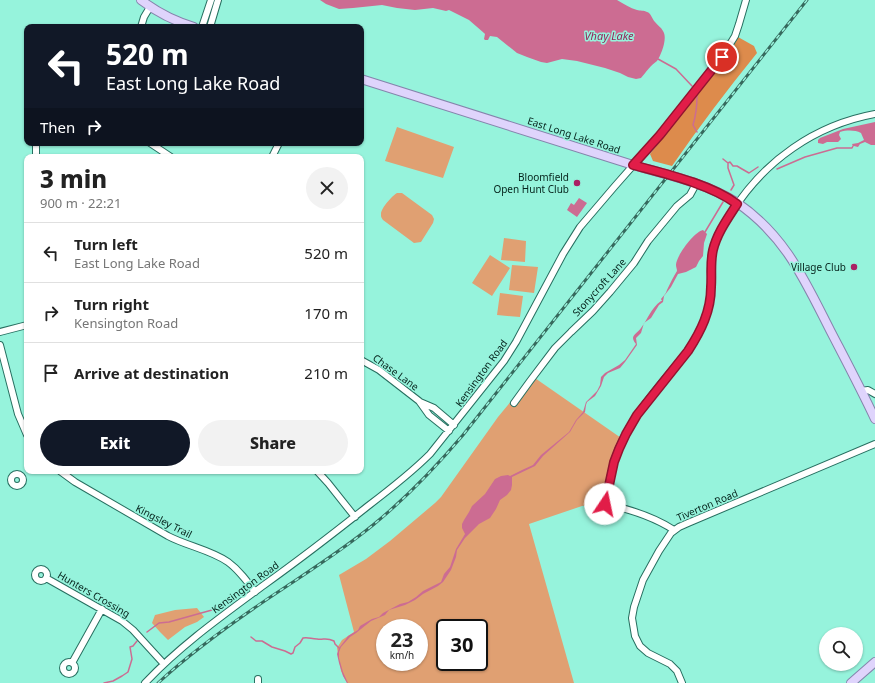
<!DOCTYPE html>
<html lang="en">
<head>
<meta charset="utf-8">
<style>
  body { margin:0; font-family:"Noto Sans",sans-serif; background:#f2f2f2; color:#222; height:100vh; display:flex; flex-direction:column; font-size:15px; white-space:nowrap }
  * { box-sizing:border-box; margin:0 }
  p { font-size:13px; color:#767676 }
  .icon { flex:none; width:22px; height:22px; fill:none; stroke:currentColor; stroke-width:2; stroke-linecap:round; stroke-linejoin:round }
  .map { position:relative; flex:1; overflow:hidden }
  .side { position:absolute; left:24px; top:154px; width:340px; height:320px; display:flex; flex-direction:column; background:#fff; border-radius:8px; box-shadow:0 1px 3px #0004 }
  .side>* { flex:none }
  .banner { position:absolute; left:24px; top:24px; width:340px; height:122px; border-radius:8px; box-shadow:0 1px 3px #0004; background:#111827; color:#fff; overflow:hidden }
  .fabs { position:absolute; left:819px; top:627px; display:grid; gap:8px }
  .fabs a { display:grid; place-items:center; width:44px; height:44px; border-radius:50%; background:#fff; box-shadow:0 1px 3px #0004; font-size:20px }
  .speed { position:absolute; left:376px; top:619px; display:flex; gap:8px; font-size:20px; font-weight:700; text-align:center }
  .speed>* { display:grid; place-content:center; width:52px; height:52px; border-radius:50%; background:#fff; box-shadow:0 1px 3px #0004; line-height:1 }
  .speed small { font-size:10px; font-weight:400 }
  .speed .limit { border:2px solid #111; border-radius:6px; background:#fff; color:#111 }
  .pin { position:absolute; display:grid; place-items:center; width:34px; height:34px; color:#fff; margin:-17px; border:2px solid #fff; border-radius:50%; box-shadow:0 1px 4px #0007 }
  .me { position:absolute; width:44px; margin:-22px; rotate:11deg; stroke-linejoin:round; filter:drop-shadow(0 0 3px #0008) }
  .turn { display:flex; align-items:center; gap:14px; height:84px; padding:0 16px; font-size:18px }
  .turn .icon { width:52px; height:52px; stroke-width:2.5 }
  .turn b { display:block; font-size:28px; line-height:34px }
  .then { display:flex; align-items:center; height:38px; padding:0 16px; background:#0003; gap:8px; font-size:15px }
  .round { display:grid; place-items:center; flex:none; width:42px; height:42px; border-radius:21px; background:#f2f2f2 }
  .head { display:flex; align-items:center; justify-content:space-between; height:68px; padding:0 16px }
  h1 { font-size:24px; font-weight:800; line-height:30px }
  .primary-button { display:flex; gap:8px; margin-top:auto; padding:8px 16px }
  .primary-button a { flex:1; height:46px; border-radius:24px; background:#111827; color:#fff; font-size:16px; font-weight:800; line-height:46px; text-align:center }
  .primary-button a+a { background:#f2f2f2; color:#222 }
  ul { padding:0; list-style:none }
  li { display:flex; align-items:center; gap:12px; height:60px; padding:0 16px; border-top:1px solid #e0e0e0 }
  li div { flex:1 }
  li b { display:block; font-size:15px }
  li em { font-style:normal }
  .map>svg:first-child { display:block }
</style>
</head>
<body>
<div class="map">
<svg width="875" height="683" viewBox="0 0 875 683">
  <rect width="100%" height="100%" fill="#96f3dc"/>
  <!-- green -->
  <path fill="#e0a072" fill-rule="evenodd" d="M397,127L454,147L443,178L385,161Z
    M397,193H402L432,215L434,219L433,223L421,242L414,243L383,220C381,217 381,217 381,214C381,208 393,195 397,193Z
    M504,238L526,241L525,262L501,260Z
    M490,255L510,268L492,296L472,283Z
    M512,265L538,267L534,293L509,290Z
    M500,293L523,296L520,317L497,315Z
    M532,376L624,440L618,452L606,502L582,506L529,524L574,683H347L341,671L337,648L342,640L354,632L339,575L366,559L390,541L435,503L441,497L498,417ZM385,628H419V662H385ZM445,628H479V662H445Z
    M197,608L204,617L197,622L185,627L168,640L160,632L152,623L155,615L175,610Z"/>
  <!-- forest -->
  <path fill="#dd8b4c" d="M738,37L754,46L757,53C727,90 699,127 672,166L653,161L650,154L730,53Z"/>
  <!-- water -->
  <path fill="#cc6c92" d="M320,0H617C624,4 630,8 637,10C640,11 644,10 647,12C651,13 652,19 655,22C657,25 661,27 663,31C668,38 661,55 657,61C651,65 646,72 641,78L636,79L628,77L620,73L605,68L577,61L562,59L547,63L541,62L527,57L517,53L497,37L490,36L488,40H485L484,39L485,34L484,33L469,20L449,10L446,11L433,8L415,10L397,8L382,5L353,8L339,9L326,4Z
    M875,122V145H871L865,142L860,144L858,147L854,146H853L852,144L858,143L864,140L861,133C855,130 847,130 840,132L839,135L841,139L838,142H827L823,144L818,143V140L820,138L843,129Z
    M579,198L587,203L577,217L567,210L571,203L574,205Z
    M703,230L707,234L704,243L703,256L699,261L696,267L686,272L678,274L671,287L664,296L663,302L659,305L651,318L644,323L641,333L636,338L637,345L625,362L620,368L608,373L604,377L601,386L595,396L587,402L586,405L585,412L577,420L570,432L543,456L535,466L512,477V485L511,490L507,495L500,500L496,509L490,518L479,524L465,538L457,550L456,557L451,570L443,582L438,586L423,594L415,600L405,605L389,610L385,615L371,621L356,633L350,637L341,647L339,652V658L343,672L348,683H347L343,676L339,663L337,654L339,648L346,639L348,636L358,630L360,626L372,619L379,617L383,613L400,604L408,602L416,597L423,591L441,582L444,574L450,567L456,549L465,534L462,528V524L464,520L469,512L472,506L485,494L495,479L501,476L508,475L510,476L522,470L533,465L541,455L569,432L576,420L583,412L586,402L597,391L600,385L601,377L605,373L619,365L625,360L636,344C635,343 633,340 633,338C633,335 639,331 641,328C648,319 651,308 661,301H662L661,299C663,296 666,294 667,290C670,284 673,277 677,271C677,269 676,267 676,265C676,256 694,232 703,230Z"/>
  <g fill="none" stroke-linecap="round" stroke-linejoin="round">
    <!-- stream -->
    <path stroke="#cc6c92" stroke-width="1.5" d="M658,59L676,69L692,86
      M697,96C697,107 696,115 693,125L697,132
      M723,159L728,163
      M777,169L805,157L837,148H852L853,146
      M731,190L734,185L728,168V163L730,162L733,166H737L742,169L749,173L758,167
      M705,232L723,202
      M147,632L159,623L169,622L212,610L217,609L220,610
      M251,637L256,641H262L272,647L285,651L291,654L293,653L295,647L300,643L303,638C309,637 311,639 317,639C324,640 326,637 334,641L335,644L339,648
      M104,683L113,681L122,676L128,672L132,659L130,647L133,646L137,641"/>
    <!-- minor casing -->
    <g stroke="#276f60" stroke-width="8">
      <path id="minor" d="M141,27L144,17L150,7
        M202,27L211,0
        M210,27L218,0
        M150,143L171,157
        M36,157V143
        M272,157L279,143
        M0,332L27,325
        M0,345L18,414L27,435
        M361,360L379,370L419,401L429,415L449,431
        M861,391L868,390L875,394
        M420,402L434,408L454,425
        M514,403L530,381L555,348L571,332L593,311L610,292L634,263L648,241L677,206L690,195L696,184
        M60,471L75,482L168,536C187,546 211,550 228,562C239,570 247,581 255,592
        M317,471L328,483L355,517
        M11 480a6 6 0 1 1 12 0a6 6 0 1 1-12 0Z
        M674,530C654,517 629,509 605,504C609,486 611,467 618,450C633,414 663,381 688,351C701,332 710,312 711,289C712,276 709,263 713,250C716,236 724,224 732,212C764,161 815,125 875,114
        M35 575a6 6 0 1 1 12 0a6 6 0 1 1-12 0Z
        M46,578L122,621L133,630L164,664
        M63 668a6 6 0 1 1 12 0a6 6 0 1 1-12 0Z
        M72,663L102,609
        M258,679V683
        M145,683C181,645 222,616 264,585C299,560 334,533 368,506C389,490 411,473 430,454L504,361L516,342L563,254L580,227L615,186L660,135L722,57L735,36L739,24L746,0
        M682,683L677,671L670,664L648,653L640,646L635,636L632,618L634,607L643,580L659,551L671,533L679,527L688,523L875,444"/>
    </g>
    <!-- major casing -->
    <g stroke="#8584ac" stroke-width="10">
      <path id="major" d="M141,0C158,13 174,21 194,27
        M361,79L633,165C668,175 705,183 736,202C785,235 804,279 830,330C845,359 861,389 875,419
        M851,683L875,662"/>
    </g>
    <!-- minor -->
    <use href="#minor" stroke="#fff" stroke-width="6"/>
    <!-- major -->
    <use href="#major" stroke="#dfd4fc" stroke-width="8"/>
    <!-- rail casing -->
    <g stroke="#36695d" stroke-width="3">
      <path id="rail" d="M158,683C197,647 240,617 284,588C314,568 345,548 373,525C406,498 435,468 463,435L807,0"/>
    </g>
    <!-- rail -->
    <use href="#rail" stroke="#96f3dc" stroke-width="1.5" stroke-dasharray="4.5" stroke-linecap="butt"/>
  </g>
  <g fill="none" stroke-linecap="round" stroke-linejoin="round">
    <!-- route casing -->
    <g stroke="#92132f" stroke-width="10">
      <path id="route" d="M605,504L614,462L619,449L626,434L637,415L688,351C701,331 711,311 711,287C712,275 710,263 713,250C717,233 728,218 737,204C710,184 666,174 633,165L660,135L722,57"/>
    </g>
    <!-- route -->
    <use href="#route" stroke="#e11d48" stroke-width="7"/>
  </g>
  <!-- markers -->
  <g fill="#aa2064" stroke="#96f3dc" stroke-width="1.5">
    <circle cx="577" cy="183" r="4"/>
    <circle cx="854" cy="267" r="4"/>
  </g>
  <g text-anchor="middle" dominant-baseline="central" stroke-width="3" stroke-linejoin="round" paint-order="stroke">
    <!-- street labels -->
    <g font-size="10" fill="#04221b" stroke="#96f3dc">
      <text transform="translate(574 135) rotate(18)">East Long Lake Road</text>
      <text transform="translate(599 287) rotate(-48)">Stonycroft Lane</text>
      <text transform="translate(396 372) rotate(36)">Chase Lane</text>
      <text transform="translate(481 373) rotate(-54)">Kensington Road</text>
      <text transform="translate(707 505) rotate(-23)">Tiverton Road</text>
      <text transform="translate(164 521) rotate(27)">Kingsley Trail</text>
      <text transform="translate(245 587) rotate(-36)">Kensington Road</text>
      <text transform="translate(94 594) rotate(30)">Hunters Crossing</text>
    </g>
    <!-- poi labels -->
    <g font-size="10" fill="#04221b" stroke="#96f3dc" text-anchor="end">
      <text x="569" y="177">Bloomfield<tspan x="569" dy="12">Open Hunt Club</tspan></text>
      <text x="846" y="267">Village Club</text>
    </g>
    <!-- water labels -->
    <g font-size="11" font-style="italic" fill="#942158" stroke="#96f3dc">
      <text x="609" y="35">Vhay Lake</text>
    </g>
  </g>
</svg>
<div class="fabs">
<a><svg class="icon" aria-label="search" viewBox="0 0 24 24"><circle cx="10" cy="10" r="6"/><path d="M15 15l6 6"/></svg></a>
</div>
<div class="speed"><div>23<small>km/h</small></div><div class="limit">30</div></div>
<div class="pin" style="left:722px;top:57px;background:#d93025"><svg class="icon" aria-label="arrive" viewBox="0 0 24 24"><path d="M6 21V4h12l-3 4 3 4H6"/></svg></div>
<svg class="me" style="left:605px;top:504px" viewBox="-20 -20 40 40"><circle r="19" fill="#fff"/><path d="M0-13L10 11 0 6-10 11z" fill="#e11d48"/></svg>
<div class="banner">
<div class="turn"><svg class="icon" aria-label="left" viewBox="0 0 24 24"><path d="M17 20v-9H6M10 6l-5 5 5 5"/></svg><div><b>520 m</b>East Long Lake Road</div></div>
<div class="then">Then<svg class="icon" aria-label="right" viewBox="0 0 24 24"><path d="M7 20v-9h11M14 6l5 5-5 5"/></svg></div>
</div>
<section class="side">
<div class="head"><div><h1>3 min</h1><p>900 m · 22:21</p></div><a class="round"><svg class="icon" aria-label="close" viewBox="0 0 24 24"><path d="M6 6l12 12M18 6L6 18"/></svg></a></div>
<ul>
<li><svg class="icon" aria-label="left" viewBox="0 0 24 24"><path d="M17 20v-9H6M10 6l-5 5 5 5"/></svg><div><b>Turn left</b><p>East Long Lake Road</p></div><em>520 m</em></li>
<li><svg class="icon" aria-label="right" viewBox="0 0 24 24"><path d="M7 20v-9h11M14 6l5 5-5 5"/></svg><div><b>Turn right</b><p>Kensington Road</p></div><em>170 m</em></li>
<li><svg class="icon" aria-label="arrive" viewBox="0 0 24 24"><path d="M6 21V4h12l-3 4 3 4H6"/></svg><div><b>Arrive at destination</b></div><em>210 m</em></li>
</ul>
<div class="primary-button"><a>Exit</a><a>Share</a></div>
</section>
</div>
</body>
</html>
